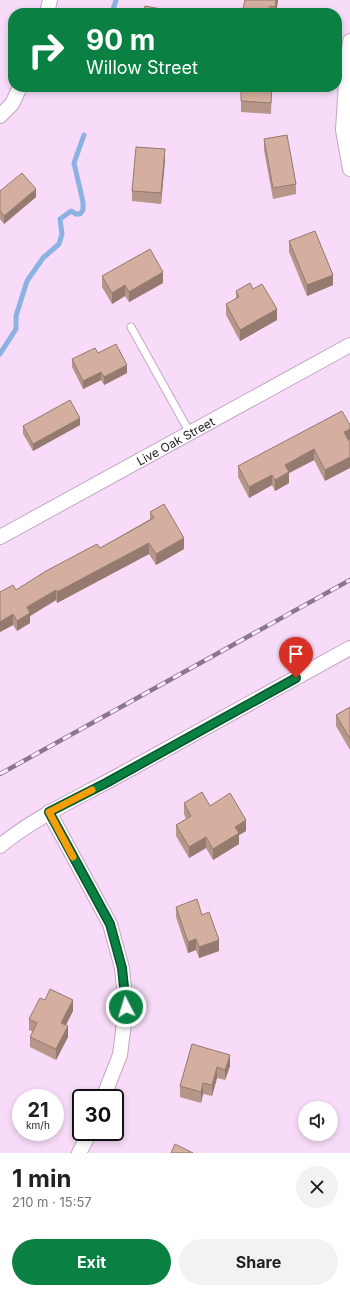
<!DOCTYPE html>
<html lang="en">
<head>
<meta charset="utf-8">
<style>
  body { margin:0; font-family:Inter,sans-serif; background:#f2f2f2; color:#202124; height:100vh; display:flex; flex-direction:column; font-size:15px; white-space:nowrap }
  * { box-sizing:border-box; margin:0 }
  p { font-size:13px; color:#757577 }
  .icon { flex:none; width:22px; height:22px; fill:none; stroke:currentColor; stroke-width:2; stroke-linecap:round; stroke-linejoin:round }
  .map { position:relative; height:1153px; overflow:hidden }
  .details { display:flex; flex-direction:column; background:#fff; flex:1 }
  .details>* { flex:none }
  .guide { position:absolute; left:8px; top:8px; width:334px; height:84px; border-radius:16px; box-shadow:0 2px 6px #0003; background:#0b8043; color:#fff; overflow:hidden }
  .buttons { position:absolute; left:298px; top:1101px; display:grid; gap:8px }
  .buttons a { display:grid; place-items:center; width:40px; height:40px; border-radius:50%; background:#fff; box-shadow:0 2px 6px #0003; font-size:20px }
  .speed { position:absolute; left:12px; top:1089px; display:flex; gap:8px; font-size:20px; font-weight:700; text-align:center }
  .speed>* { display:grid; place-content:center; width:52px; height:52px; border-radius:50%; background:#fff; box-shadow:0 2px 6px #0003; line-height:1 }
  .speed small { font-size:10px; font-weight:400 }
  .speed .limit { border:2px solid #111; border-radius:6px; background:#fff; color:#111 }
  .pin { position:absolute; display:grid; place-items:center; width:34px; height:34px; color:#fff; margin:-41px -17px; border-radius:50% 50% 50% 0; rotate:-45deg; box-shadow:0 0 4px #0007 }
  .pin .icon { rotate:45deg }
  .me { position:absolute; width:44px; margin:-22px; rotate:355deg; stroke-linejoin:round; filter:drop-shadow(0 0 3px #0008) }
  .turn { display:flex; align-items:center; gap:14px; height:84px; padding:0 12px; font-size:18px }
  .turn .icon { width:52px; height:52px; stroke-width:2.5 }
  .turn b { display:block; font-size:28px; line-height:34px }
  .round { display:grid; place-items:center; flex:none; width:42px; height:42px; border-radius:21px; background:#f2f2f2 }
  .overview { display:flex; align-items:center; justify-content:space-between; height:68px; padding:0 12px }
  h1 { font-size:24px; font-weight:700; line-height:30px }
  .cta { display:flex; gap:8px; margin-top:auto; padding:8px 12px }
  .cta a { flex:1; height:46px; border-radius:24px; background:#0b8043; color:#fff; font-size:16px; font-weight:700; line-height:46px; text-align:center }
  .cta a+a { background:#f2f2f2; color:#202124 }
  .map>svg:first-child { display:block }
</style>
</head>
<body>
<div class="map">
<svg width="350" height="1153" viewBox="0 0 350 1153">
  <rect width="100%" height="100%" fill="#f7dbf8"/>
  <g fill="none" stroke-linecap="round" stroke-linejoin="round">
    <!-- stream -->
    <path stroke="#8cb2e3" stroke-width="5" d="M112,13L116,0
      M91,89V87
      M0,354L16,329V316L27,281L43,258L59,244L62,234L60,219L71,211L76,214H80L83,210V202L74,163L84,135"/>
    <!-- service casing -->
    <g stroke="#c1a7c3" stroke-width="9">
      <path id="service" d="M131,327L190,433"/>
    </g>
    <!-- minor casing -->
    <g stroke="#c1a7c3" stroke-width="16">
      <g id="minor">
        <path d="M47,13L50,0"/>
        <path d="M350,41L347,66L343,130L350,169"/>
        <path d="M0,116L12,104L20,87"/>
        <path id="s1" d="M0,537L350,345"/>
        <path d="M49,812L110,924L122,968L126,1007L120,1055L103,1098"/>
        <path d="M0,846C38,815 82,796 125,772C200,731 275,690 350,648"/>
        <path d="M79,1153L90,1132"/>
      </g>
    </g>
    <!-- service -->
    <use href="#service" stroke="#fff" stroke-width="7"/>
    <!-- minor -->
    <use href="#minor" stroke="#fff" stroke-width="14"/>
    <!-- rail casing -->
    <g stroke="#8a778b" stroke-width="4.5">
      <path id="rail" d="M0,774L350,580"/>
    </g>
    <!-- rail -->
    <use href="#rail" stroke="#fdecfe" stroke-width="3" stroke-dasharray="9" stroke-linecap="butt"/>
  </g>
  <!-- wall -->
  <path fill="#b69689" d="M245,0H278L276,13H242Z
    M272,87L271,114L241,112V101Z
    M264,139L296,184V194L273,199L264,150Z
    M165,160L161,204L132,201V191Z
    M0,191L36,197L4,224L0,219Z
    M289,241L333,285L307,296L289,252Z
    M102,276L163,283L129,302L125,296L112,304L102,287Z
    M236,291L277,320L240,341L226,315V304L236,299Z
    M98,353L127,373L104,385L101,380L83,389L72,367V359Z
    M80,425L33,451L23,434V426Z
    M350,440L349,441L325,481L314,460L289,473V483L275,491L272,485L249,498L238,477V466Z
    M150,512L184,549L156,565L149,554L57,603L56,600L30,616V623L17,631L13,625L0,632L16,590L100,548L150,519Z
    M350,707V750L336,726V715Z
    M184,803L210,806L246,831L239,835V844L213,860L206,848L189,858L176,836V825L186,819L184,814Z
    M176,907L202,915L219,951L199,958L196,950L188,953L176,917Z
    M45,1000L73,1011L66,1025L68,1037L56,1060L30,1047V1037L33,1032L29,1030V1019Z
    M192,1044L230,1066L225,1080L217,1078L212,1096L203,1094L201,1103L180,1097V1086Z"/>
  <!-- shaded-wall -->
  <path fill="#947a6f" d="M276,0H278L276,13H275V7Z
    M165,149V160L161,204V193Z
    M36,189V197L4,224V216Z
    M163,272V283L129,302V292Z
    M333,275V285L307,296V285Z
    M125,285V296L112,304V293Z
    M277,309V320L240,341V330Z
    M127,365V373L104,385V377Z
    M101,372V380L83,389V381Z
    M80,418V425L33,451V444Z
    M350,429V440L344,443V432Z
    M314,449V460L289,473V483L275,491V480L285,465Z
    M350,457V468L325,481V470Z
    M272,475V485L249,498V487Z
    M184,538V549L156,565V554Z
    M149,543V554L57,603V592Z
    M56,590V600L30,616V623L17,631V621L27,607Z
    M13,614V625L0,632V622Z
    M246,820V831L239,835V844L213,860V849L235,827Z
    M206,837V848L189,858V847Z
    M196,939V950L188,953V942Z
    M219,940V951L199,958V947Z
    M73,1000V1011L61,1034V1023Z
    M68,1026V1037L56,1060V1049Z
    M230,1055V1066L225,1080V1070Z
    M217,1067V1078L212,1096V1085Z
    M203,1083V1094L201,1103V1092Z"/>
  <!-- building -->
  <path fill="#d4ae9f" stroke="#947a6f" d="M245,0H276L275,7L270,6L269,13H242Z
    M145,6L166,10V13H143Z
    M241,87H272L271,103L241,101Z
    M287,135L296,184L273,188L264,139Z
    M136,147L165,149L161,193L132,191Z
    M22,173L36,189L4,216L0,211V191Z
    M315,231L333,275L307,285L289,241Z
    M150,249L163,272L129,292L125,285L112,293L102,276Z
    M250,283L253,289L262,284L277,309L240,330L226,304L239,297L236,291Z
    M116,344L127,365L104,377L101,372L83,381L72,359L95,348L98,353Z
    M70,400L80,418L33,444L23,426Z
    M342,411L350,425V429L344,432L350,443V457L325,470L314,449L285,465L289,472L275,480L272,475L249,487L238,466Z
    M164,504L184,538L156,554L149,543L57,592L56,590L27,607L30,613L17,621L13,614L0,622V592L13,585L16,590L46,571L97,544L100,548L154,518L150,512Z
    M350,707V739L336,715Z
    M202,792L210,806L230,793L246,820L235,827L239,833L213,849L206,837L189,847L176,825L191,816L184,803Z
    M197,899L202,915L209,912L219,940L199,947L196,939L188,942L176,907Z
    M50,989L73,1000L61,1023L68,1026L56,1049L30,1037L37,1023L29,1019L40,998L45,1000Z
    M192,1044L230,1055L225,1070L217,1067L212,1085L203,1083L201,1092L180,1086Z
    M175,1144L193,1153H171Z"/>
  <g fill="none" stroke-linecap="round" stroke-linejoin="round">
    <!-- route casing -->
    <g stroke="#07532c" stroke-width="10">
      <path id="route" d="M126,1007L122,968L110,924L49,812L106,783L296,678"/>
    </g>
    <!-- route -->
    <use href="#route" stroke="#0b8043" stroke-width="7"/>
    <!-- slow -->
    <path stroke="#f59e0b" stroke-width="7" d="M73,857L49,812L92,790"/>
  </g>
  <g text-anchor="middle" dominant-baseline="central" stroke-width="4" stroke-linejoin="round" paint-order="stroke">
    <!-- street labels -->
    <g font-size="12" fill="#231924" stroke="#fdecfe">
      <text stroke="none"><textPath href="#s1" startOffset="200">Live Oak Street</textPath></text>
    </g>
  </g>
</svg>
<div class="buttons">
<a><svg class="icon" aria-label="sound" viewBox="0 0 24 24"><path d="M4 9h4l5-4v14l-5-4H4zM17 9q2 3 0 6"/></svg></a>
</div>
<div class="speed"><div>21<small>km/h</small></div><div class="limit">30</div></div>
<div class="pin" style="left:296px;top:678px;background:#d93025"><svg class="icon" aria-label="arrive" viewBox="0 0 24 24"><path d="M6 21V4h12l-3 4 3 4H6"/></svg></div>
<svg class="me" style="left:126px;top:1007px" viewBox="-20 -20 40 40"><circle r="17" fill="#0b8043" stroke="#fff" stroke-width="3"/><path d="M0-11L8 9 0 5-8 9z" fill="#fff"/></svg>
<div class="guide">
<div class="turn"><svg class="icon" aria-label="right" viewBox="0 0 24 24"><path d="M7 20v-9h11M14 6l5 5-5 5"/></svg><div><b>90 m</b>Willow Street</div></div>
</div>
</div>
<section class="details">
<div class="overview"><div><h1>1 min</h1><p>210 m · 15:57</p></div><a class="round"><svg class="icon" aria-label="close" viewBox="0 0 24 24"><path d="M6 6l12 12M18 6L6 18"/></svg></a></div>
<div class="cta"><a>Exit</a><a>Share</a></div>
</section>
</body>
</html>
